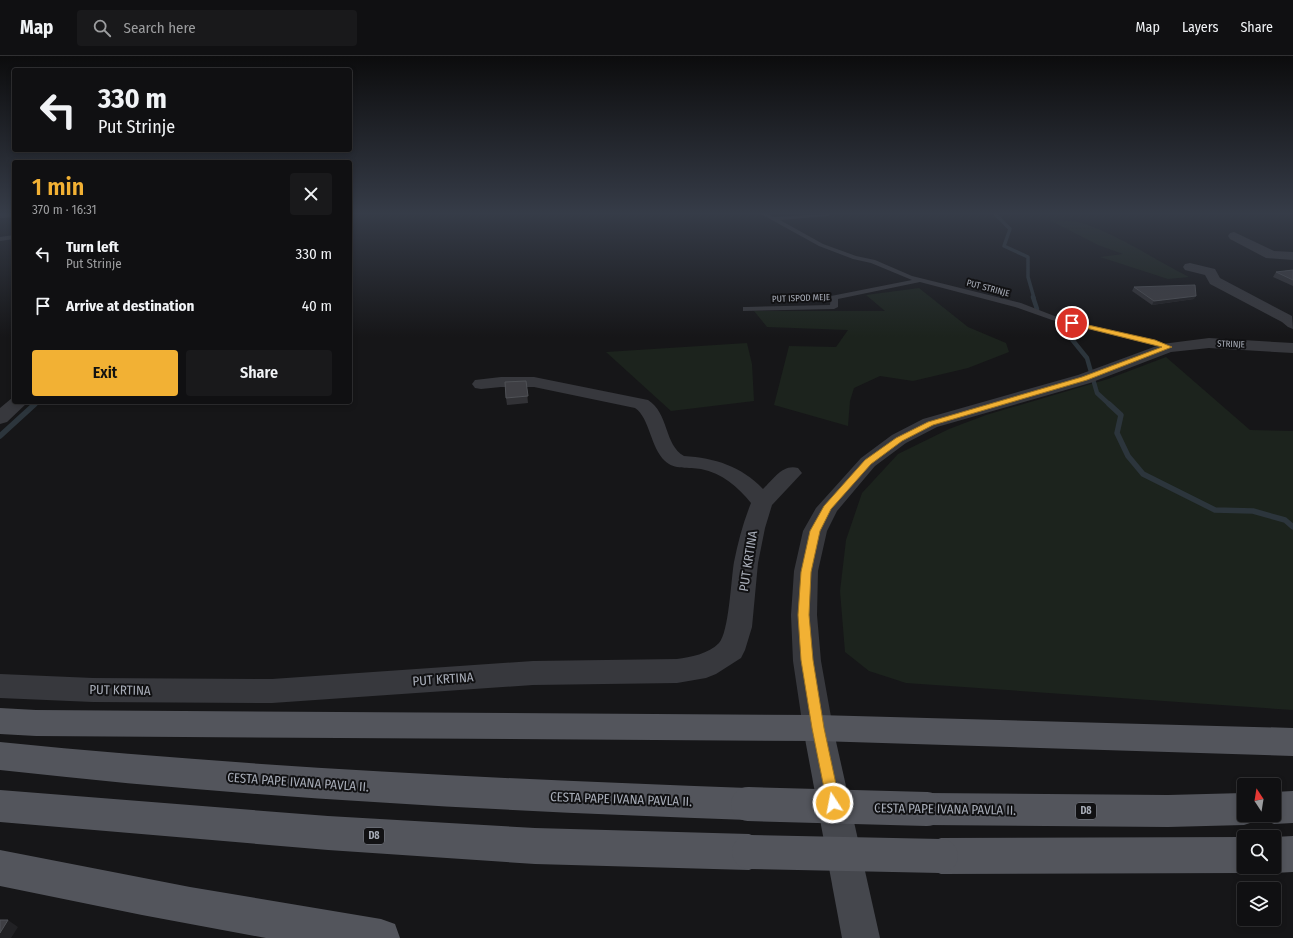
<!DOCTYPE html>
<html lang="en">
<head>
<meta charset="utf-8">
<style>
  body { margin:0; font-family:"Fira Sans Condensed",sans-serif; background:#19191b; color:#f1f3f6; height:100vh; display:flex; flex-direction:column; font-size:15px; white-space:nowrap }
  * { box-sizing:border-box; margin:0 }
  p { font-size:13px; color:#9c9d9f }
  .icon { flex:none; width:22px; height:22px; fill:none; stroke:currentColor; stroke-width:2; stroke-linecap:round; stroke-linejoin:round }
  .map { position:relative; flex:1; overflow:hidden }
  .panel { position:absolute; left:12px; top:104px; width:340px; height:244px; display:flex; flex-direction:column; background:#101012; border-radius:4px; box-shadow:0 2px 6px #0003,0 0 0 1px #303032 }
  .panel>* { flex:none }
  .hud { position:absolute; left:12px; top:12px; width:340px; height:84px; border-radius:4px; box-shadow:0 2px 6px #0003,0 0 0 1px #303032; background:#101012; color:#f1f3f6; overflow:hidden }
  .needle { width:26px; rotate:348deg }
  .tools { position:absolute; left:1237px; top:722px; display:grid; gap:8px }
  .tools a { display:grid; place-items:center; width:44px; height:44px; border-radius:4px; background:#101012; box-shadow:0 2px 6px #0003,0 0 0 1px #303032; font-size:20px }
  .pin { position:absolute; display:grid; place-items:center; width:34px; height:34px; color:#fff; margin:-17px; border:2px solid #fff; border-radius:50%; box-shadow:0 1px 4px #0007 }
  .me { position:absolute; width:44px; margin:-22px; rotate:349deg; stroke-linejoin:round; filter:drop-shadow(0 0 3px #0008) }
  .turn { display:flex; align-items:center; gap:14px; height:84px; padding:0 20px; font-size:18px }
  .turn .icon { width:52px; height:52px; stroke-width:2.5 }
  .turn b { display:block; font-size:28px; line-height:34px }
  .round { display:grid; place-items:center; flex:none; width:42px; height:42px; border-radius:4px; background:#19191b }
  .head { display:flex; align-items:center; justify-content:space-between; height:68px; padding:0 20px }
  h1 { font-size:24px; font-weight:600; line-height:30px; color:#f2b134 }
  .cta { display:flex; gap:8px; margin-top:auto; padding:8px 20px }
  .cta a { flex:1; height:46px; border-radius:4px; background:#f2b134; color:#111; font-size:16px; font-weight:600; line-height:46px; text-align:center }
  .cta a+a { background:#19191b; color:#f1f3f6 }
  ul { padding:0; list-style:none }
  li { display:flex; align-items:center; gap:12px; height:52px; padding:0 20px }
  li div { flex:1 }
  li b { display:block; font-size:15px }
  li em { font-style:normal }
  header { display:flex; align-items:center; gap:24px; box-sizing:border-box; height:56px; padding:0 20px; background:#101012; border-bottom:1px solid #303032 }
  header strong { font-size:19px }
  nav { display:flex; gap:22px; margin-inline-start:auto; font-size:14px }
  .search { width:280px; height:36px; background:#19191b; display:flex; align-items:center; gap:10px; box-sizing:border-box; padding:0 14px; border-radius:4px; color:#9c9d9f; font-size:15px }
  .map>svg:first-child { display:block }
</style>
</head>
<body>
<header>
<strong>Map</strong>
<div class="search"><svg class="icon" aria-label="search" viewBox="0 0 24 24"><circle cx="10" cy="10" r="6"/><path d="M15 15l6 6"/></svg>Search here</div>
<nav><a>Map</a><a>Layers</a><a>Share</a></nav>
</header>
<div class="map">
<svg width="1293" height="882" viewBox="0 0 1293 882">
  <rect width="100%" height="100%" fill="#161618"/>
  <!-- green -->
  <path fill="#1c231d" d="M1049,164C1059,165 1070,164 1079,166C1118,178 1153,203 1189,221L1168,223L1100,201L1123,198L1098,189Z
    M919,232L968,271L1006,287L1009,296L968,312L913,325L880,320L854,332L850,345L848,370L774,349L789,290L836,291L848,274L767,271L754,255H885L866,239Z
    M747,287L752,308L754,345L671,355L606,296Z
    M1166,301L1250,374L1293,375V654L906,627L869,615L845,596L840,535L846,484L862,437L898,398L949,373L986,359L1108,323Z"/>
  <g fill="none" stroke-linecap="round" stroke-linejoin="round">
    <!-- stream-far2 -->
    <path stroke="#2c353c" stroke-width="3.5" d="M995,158L1010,173L1004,190L1028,201V221L1034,242"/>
    <!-- stream-far1 -->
    <path stroke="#2c353c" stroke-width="4.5" d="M1033,241L1037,253
      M1070,281L1087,302L1097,337L1110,349
      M34,349L37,346"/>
    <!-- stream -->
    <path stroke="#2c353c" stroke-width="5.5" d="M1109,348L1121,359L1117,377L1128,400L1143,418L1215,454L1253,455L1285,464L1293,471
      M0,380L35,348"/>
    <!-- lane -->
    <path fill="#37383d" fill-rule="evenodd" d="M0,158H14V161L0,162Z
      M761,158H768L774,161L831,158L828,160L780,164L823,188L856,200L875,204L912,220L1021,247L1057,261L1152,284L1172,291L1168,293L1052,264L1015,251L920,226L838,243V251L834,253L743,255V251H746L830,249L831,240L912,224L871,207L853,203L819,190Z
      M14,179V183L0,185V181Z"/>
    <!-- street -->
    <path fill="#37383d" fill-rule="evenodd" d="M1234,176L1274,195L1293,196V204L1266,202L1230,183L1228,180L1230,177Z
      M1190,207L1215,213L1220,222L1292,260L1293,273L1288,271L1282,266L1210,228L1205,219L1185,214L1183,211L1185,208Z
      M1209,282L1293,287V297L1209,292L1171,296L1090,327L937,371L906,387L875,410L837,455L827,475L818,515L817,559L821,605L833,672L829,682L818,685L807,682L803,672L793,605L791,559L794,515L803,475L816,452L861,402L892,379L923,363L1078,319L1162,288Z
      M501,321H534L648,344C669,357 664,389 684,400C715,402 741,410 763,433C774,423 782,408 798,412L802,417L772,449L765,472L758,507L752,571L745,594L741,602L716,618L706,622L677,627L533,629L272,647L93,646L0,642V618L93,622L272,623L533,605L677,603C690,601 709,598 719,587C729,576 731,523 734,506C738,486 743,467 751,447C738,431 722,417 701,413C689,411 674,414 665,405C650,391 650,362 635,352L534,331H501L481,333L475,332L472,328L475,324Z
      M12,342H14V346H28L7,366L0,368V352Z"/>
    <!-- secondary -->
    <path fill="#45474d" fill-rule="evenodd" d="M818,659L829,662L833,672L880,882H842L803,672L807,662Z"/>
    <!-- primary -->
    <path fill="#53555c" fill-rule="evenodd" d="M0,652L36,654L818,659L1293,672V700L818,685L36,680L0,678Z
      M0,686C249,711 498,723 748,732L760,737L765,748L760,759L748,764C498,755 249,742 0,714Z
      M0,734L328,760L535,772L749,778L762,783L767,796L762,809L749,814L535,808L328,794L0,766Z
      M1293,735V767L1274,768L1262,763L1260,759H1274V736Z
      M927,737L1168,739L1244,737V759H1258L1256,765L1244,769L1168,771L927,769L915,765L910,753L915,741Z
      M1293,780V816L1274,817L1261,812L1274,811V781Z
      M1244,781V811H1257L1244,817L941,818L928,813L923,800L928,787L941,782Z
      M0,794L190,831L381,863L395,868L400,882H266L142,859L0,830Z"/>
    <!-- primary-bridge -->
    <path stroke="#53555c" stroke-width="34" d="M748,748L927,753
      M749,796L941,800"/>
  </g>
  <!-- wall -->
  <path fill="#323236" d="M1293,214V230L1273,221L1276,216Z
    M1134,231L1194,243L1152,249L1132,235Z
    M526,325L528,347L507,349L506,342Z"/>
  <!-- shaded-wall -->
  <path fill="#212124" d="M1196,240L1194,243L1152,249L1154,245Z
    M8,864L18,871L11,882H0V877Z"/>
  <!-- building -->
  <path fill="#3f3f44" stroke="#4f5156" d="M1293,214V224L1276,216Z
    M1195,229L1196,240L1154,245L1134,231Z
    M526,325L528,340L506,342L505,326Z
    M0,864H8L0,877Z"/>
  <!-- sky -->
  <linearGradient id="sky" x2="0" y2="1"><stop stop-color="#0c0c0d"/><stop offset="0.56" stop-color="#363c48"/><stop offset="1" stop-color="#363c48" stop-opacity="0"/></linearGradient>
  <rect width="1293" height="281" fill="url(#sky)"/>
  <!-- route -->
  <path fill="#f2b134" stroke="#9d7322" d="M1070,265L1155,284L1172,291L1087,324L933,369L902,385L871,408L831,453L820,475L811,516L809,559L813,604L824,672L840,747L838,752L833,754L828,752L812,672L801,604L798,559L801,516L810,475L824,450L865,404L896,382L928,366L1082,321L1162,291L1070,268Z"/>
  <g text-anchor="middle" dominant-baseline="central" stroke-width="4" stroke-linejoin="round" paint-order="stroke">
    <!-- far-street labels -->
    <g font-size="9" fill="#a8adb8" stroke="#111113">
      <text transform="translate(988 232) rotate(15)">PUT STRINJE</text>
      <text transform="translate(801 242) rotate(-2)">PUT ISPOD MEJE</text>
      <text transform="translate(1231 288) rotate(2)">STRINJE</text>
    </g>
    <!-- shield labels -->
    <g fill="#111113" stroke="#7b7e86" stroke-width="1">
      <rect x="1076" y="747" width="20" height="16" rx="3"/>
      <rect x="364" y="772" width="20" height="16" rx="3"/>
    </g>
    <g font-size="10" font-weight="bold" fill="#a8adb8">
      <text x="1086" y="755">D8</text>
      <text x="374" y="780">D8</text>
    </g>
    <!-- near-street labels -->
    <g font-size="13" fill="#a8adb8" stroke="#111113">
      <text transform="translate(748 505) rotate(-81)">PUT KRTINA</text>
      <text transform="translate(443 623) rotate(-4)">PUT KRTINA</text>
      <text transform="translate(120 634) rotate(1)">PUT KRTINA</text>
      <text transform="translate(298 726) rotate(4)">CESTA PAPE IVANA PAVLA II.</text>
      <text transform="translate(621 743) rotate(2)">CESTA PAPE IVANA PAVLA II.</text>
      <text transform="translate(945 753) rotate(1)">CESTA PAPE IVANA PAVLA II.</text>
    </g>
  </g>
</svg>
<div class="tools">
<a><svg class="needle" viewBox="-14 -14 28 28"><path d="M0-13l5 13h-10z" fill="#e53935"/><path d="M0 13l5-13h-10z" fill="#9c9d9f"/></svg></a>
<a><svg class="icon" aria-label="search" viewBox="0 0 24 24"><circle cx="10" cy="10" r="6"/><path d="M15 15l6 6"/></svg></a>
<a><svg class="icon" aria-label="layers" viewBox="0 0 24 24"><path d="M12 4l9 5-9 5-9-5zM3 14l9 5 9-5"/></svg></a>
</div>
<div class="pin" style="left:1072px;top:267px;background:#d93025"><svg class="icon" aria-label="arrive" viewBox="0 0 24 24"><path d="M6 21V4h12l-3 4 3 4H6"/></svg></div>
<svg class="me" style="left:833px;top:747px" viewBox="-20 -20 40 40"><circle r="17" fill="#f2b134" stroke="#fff" stroke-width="3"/><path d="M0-11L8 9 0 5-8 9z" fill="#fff"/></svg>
<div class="hud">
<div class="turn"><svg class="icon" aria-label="left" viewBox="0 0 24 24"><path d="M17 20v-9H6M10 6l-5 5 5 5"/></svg><div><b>330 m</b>Put Strinje</div></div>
</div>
<section class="panel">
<div class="head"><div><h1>1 min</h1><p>370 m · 16:31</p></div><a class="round"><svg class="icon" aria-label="close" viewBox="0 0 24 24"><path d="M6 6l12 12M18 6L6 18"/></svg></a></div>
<ul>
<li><svg class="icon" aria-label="left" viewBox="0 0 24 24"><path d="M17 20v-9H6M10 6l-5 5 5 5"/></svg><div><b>Turn left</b><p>Put Strinje</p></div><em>330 m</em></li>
<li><svg class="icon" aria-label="arrive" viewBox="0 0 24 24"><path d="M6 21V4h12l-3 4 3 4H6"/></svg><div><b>Arrive at destination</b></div><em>40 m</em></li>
</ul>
<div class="cta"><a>Exit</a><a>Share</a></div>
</section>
</div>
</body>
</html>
